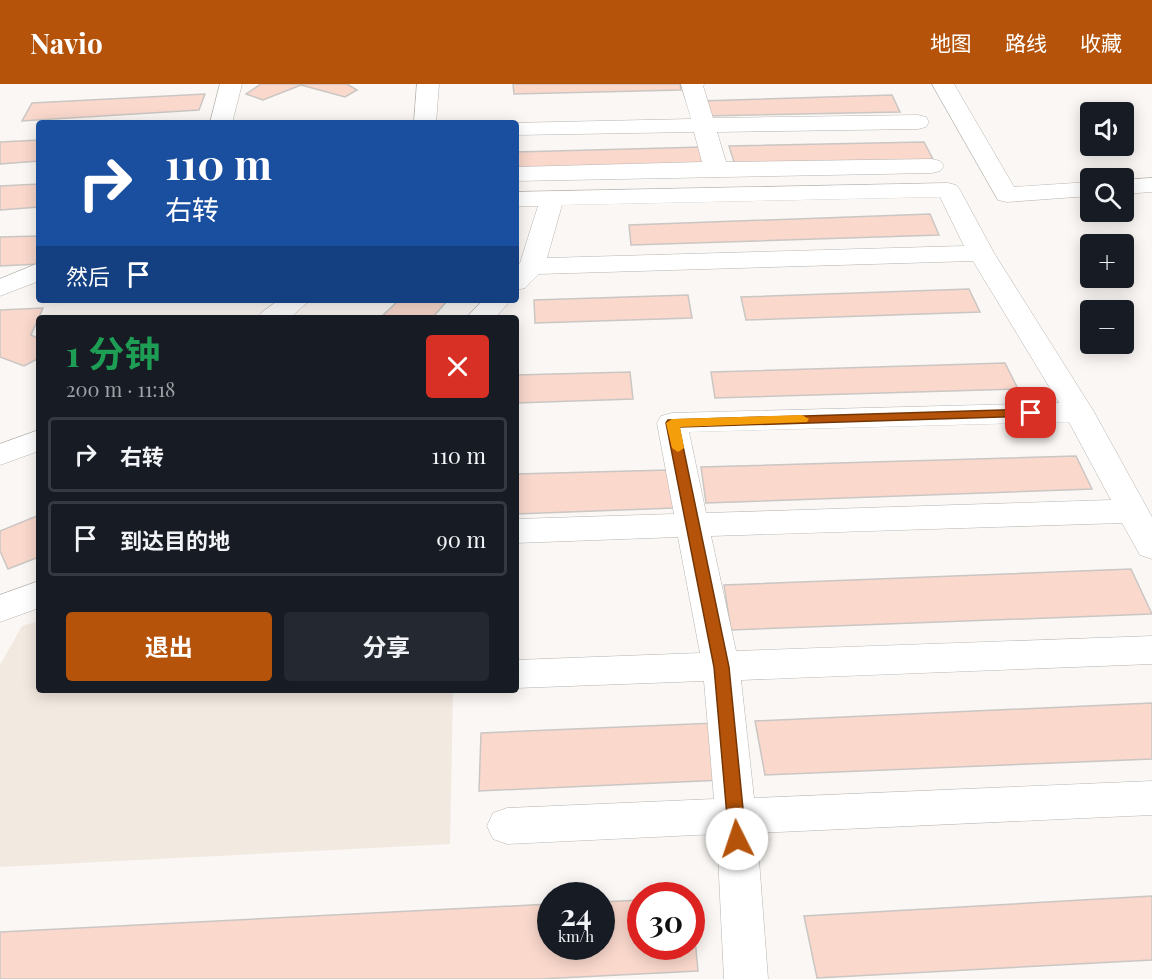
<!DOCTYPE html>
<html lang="zh">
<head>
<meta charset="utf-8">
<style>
  body { margin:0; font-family:"Playfair Display","Noto Sans SC",serif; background:#242831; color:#f1f3f6; height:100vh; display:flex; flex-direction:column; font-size:22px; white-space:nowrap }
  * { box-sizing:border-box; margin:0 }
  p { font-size:20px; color:#9ea1a6 }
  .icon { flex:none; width:33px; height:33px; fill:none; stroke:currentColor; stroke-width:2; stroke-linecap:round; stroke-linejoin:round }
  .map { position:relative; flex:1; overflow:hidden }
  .drawer { position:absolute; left:36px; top:231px; width:483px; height:378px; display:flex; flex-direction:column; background:#171b24; border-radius:6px; box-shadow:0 3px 15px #0003 }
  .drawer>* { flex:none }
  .banner { position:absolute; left:36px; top:36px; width:483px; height:183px; border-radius:6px; box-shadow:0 3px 15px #0003; background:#1a4fa0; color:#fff; overflow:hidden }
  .buttons { position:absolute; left:1080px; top:18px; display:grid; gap:12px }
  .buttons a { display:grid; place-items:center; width:54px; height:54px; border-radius:6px; background:#171b24; box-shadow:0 3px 15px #0003; font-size:30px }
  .speed { position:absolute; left:537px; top:798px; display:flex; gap:12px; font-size:30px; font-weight:700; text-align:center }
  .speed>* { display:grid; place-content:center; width:78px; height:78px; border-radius:50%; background:#171b24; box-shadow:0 3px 15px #0003; line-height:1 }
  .speed small { font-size:15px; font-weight:400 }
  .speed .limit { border:9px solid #d22; background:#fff; color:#111 }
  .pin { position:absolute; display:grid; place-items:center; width:51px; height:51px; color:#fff; margin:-26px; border-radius:12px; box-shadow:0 3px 9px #0006 }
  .me { position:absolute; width:66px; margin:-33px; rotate:356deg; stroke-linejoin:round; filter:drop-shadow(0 0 4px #0008) }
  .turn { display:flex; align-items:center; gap:21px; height:126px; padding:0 30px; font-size:27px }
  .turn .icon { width:78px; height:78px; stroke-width:2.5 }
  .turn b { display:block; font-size:42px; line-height:51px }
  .then { display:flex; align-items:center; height:57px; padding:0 30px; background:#0003; gap:12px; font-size:22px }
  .round { display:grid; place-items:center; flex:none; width:63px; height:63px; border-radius:6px; background:#242831 }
  .head { display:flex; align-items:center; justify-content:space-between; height:102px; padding:0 30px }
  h1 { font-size:36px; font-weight:700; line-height:45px; color:#1e9e55 }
  .button { display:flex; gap:12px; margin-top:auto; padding:12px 30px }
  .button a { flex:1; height:69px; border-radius:6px; background:#b45309; color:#fff; font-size:24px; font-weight:700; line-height:69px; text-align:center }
  .button a+a { background:#242831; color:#f1f3f6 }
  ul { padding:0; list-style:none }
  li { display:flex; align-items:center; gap:18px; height:75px; margin:0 12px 9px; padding:0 18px; border:3px solid #363941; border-radius:6px }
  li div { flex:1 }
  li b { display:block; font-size:22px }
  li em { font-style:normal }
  header { display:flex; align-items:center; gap:36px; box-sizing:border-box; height:84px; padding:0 30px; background:#b45309; color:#fff }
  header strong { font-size:28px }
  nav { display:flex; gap:33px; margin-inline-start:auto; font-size:21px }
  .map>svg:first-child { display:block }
</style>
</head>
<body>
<header>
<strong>Navio</strong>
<nav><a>地图</a><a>路线</a><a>收藏</a></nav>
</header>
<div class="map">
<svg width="1152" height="895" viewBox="0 0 1152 895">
  <rect width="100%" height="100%" fill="#faf7f4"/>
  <!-- built -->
  <path fill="#f2e9e0" d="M39,537V606H453L450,760L0,783V581L22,542Z"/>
  <!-- building -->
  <path fill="#fad8cc" stroke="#cac6c4" stroke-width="1.5" d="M261,0H347L357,6L345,13L301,1L263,16L246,10Z
    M513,0H680L681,6L514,10Z
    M205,10L199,26L22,37L32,19Z
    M892,11L900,28L706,32L701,17Z
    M39,56V77L0,80V58Z
    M924,58L934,77L735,81L729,62Z
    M703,63L707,82L516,85V68Z
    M39,100V123L0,126V102Z
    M930,130L939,151L631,161L629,141Z
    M39,152V180L0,182V153Z
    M969,205L980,228L746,236L741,213Z
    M688,211L692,234L535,239L534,216Z
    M399,216H448L432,234H380Z
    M43,224L31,251L39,255V274L24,282L0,273V226Z
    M1005,279L1018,305L715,314L711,288Z
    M630,288L633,315L516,319V291Z
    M1076,372L1092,405L706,419L701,383Z
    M669,386L674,424L516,430V390Z
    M39,431V473L8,485L0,467V447Z
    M1131,485L1152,530L731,546L724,501Z
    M1152,619V675L765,691L755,637Z
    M716,639L723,696L479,707L481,649Z
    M1152,812V876L817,894L804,832Z
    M640,816V862H692V823L698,887L540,895H0V848L550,820V862H602V818Z"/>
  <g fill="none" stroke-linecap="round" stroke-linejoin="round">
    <!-- minor casing -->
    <g stroke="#b7b5b2" stroke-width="1">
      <path id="minor" d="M220,0H242L232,39H210Z
        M417,0H439L436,39H414Z
        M681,0H705L703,2L713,34L918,31L926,33L929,38L926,43L918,45L717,48L726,78L932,75L940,77L944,82L940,87L932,89L516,97V83L702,78L694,48L516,51V39H509L691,35Z
        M932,0H954L1014,103L1090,98V112L1007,118L998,116Z
        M1152,94V108L1124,110V96Z
        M948,99L956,101L960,106L994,169L1094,328L1152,433V475L1140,471L1122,439L711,452L736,567L1152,552V580L741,596L754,714L1152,697V731L757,749L768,895H724L717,750L507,760L493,755L487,742L493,729L507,724L714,715L704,597L516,604V576L700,569L678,453L516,459V435L674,430L657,339L661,332L672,329L1059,319L973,177L539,190L525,204L516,206V183L520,179L538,122H516V108ZM940,113L964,162L547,174L562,121ZM1069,338L1111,416L706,429L689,348Z
        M39,179V197L0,212V195Z
        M279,216H310L290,234H258L262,228Z
        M483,216H511L495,234H466Z
        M39,346V367L0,381V360Z
        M39,497V524L0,538V511Z"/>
    </g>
    <!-- minor -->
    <use href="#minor" fill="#fff" fill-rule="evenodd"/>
  </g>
  <!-- route -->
  <path fill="#b45309" stroke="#753606" stroke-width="1.5" d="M1031,325L1037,329L1035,332L679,343L729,583L746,755L743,760L737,762L731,760L729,755L714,583L666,339L668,336Z"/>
  <!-- slow -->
  <path fill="#f59e0b" d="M802,331L809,335L807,338L680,343L684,364L678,368L672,364L666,339L672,335Z"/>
</svg>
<div class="buttons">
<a><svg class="icon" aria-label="sound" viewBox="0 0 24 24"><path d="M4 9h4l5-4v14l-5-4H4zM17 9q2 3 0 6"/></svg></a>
<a><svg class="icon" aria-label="search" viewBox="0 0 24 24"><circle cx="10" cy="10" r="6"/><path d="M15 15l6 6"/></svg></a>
<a>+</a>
<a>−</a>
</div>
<div class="speed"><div>24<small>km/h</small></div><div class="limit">30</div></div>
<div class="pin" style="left:1031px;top:329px;background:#d93025"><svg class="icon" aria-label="arrive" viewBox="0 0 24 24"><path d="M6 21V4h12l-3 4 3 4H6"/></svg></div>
<svg class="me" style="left:737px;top:755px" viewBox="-20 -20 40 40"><circle r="19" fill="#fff"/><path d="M0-13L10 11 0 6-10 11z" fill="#b45309"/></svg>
<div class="banner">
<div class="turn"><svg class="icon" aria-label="right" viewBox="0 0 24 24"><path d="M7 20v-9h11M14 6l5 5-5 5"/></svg><div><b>110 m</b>右转</div></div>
<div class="then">然后<svg class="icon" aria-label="arrive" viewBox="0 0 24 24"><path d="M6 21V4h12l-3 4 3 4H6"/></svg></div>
</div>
<section class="drawer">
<div class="head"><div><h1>1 分钟</h1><p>200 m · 11:18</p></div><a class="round" style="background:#d93025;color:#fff"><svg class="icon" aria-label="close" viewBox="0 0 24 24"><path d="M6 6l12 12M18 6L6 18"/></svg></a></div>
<ul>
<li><svg class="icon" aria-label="right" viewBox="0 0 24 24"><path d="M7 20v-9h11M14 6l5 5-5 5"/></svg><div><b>右转</b></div><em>110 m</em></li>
<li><svg class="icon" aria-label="arrive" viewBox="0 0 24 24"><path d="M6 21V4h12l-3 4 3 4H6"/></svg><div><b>到达目的地</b></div><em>90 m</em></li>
</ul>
<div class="button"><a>退出</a><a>分享</a></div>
</section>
</div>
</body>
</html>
